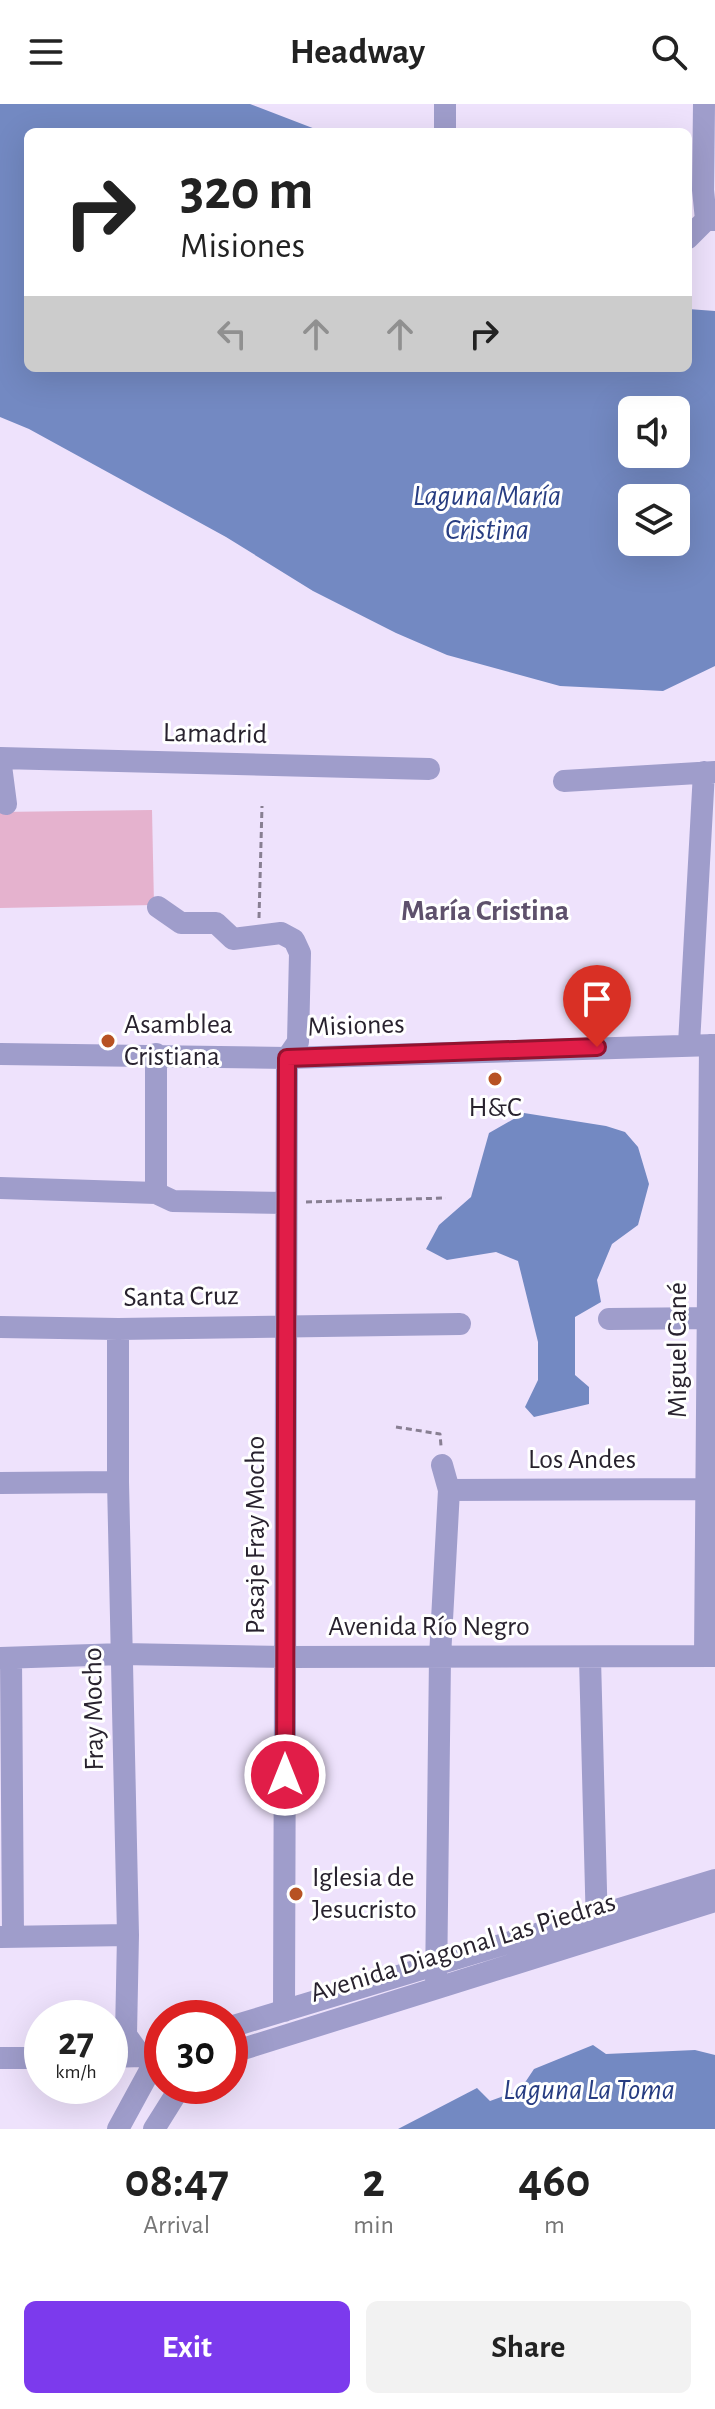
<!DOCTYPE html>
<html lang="en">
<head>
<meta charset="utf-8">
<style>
  body { margin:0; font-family:"Alegreya Sans",sans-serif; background:#f2f2f2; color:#222; height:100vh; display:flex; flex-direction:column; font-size:30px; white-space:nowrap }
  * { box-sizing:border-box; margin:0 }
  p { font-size:26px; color:#767676 }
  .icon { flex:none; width:44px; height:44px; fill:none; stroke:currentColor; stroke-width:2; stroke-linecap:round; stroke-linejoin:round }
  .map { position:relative; height:2025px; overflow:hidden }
  .drawer { display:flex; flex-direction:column; background:#fff; flex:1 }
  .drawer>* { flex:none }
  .top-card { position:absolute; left:24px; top:24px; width:668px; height:244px; border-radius:12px; box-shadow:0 8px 32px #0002; background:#fff; color:#222; overflow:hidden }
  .tools { position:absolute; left:618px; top:292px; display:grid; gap:16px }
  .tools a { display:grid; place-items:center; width:72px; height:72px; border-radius:12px; background:#fff; box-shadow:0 8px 32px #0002; font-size:40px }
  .speed { position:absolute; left:24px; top:1896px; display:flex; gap:16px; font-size:40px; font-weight:700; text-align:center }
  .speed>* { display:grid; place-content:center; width:104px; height:104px; border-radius:50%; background:#fff; box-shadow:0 8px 32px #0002; line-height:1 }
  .speed small { font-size:20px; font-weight:400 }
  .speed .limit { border:12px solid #d22; background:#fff; color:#111 }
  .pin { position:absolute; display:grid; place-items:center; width:68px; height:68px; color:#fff; margin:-82px -34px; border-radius:50% 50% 50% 0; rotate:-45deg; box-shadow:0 0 8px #0007 }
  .pin .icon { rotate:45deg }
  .me { position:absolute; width:88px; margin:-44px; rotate:0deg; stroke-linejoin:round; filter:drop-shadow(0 0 6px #0008) }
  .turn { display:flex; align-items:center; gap:28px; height:168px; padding:0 24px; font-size:36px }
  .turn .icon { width:104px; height:104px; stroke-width:2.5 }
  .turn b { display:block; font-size:56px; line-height:68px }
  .lanes { display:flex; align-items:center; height:76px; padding:0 24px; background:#0003; justify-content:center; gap:40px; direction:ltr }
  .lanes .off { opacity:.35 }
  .eta { display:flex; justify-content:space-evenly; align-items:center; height:136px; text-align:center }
  .eta b { font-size:48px; font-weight:700; line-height:56px }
  .button { display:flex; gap:16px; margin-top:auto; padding:16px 24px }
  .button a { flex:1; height:92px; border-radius:12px; background:#7c3aed; color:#fff; font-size:32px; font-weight:700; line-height:92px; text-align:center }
  .button a+a { background:#f2f2f2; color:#222 }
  header { display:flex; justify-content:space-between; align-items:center; height:104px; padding:0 24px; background:#fff; font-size:36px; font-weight:700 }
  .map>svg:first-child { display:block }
</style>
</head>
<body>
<header><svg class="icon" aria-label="menu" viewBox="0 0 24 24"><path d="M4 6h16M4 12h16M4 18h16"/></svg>Headway<svg class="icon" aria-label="search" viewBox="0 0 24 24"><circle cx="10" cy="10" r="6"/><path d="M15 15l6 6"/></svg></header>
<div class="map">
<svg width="715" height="2025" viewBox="0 0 715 2025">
  <rect width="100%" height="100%" fill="#eee2fc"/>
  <!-- green -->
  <path fill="#e5b2ce" d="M152,706L154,801L0,804V708Z"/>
  <!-- water -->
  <path fill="#7389c2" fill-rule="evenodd" d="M0,0H250L323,28H28V264H688V205L715,207V562L663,587L560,582L447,551L396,529L313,487L226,433L29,325L0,313ZM632,306H676V350H632ZM632,394H676V438H632Z
    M524,1009L606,1022L625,1028L638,1043L649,1080L638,1121L612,1140L597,1176L601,1198L575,1213V1271L589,1283V1300L534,1313L525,1303L538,1276V1238L518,1157L496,1148L447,1156L426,1145L439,1121L471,1093L489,1029Z
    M593,1941L606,1950L695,1946L715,1951V2025H398L477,1984L490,1997L520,1986L534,1965Z"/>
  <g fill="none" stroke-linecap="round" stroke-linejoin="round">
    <!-- path -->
    <path stroke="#887f92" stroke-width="3" stroke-dasharray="6 4" stroke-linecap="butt" d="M259,814L262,702
      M306,1098L446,1094
      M396,1323L440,1330L441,1342"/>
    <!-- minor -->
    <path stroke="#9f9dcb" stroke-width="22" d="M445,0V28
      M704,0L703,86L706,116
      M688,134L706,116H715
      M564,677L715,668
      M6,700L0,654L429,665
      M158,803L181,819H216L233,835L281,829L294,836L300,849L298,938L287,954L284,1907
      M689,940L704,668
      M0,950L287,954L715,941
      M0,1084L156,1089L173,1097L286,1099
      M156,1089V950
      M609,1215L715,1214
      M0,1223L118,1225L460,1220
      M118,1225V1378L128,1831L126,1931L141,1952L154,1959L162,1969
      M0,1379L118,1378
      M449,1386L715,1385
      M705,1552L710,941
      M0,1554L123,1550L286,1553L715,1552
      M11,1554L13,1832
      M590,1554L597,1825
      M1,1833L128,1831
      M436,1884L440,1553L449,1386L442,1361
      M230,1923L715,1776
      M230,1949L715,1797
      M110,1953L141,1952
      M0,1954H42
      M118,2025L154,1959L161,1952
      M154,2025L181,1982"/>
  </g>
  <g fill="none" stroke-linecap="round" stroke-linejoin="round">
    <!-- route casing -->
    <g stroke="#92132f" stroke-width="20">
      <path id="route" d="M285,1671L287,954L597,943"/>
    </g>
    <!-- route -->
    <use href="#route" stroke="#e11d48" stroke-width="14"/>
  </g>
  <!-- markers -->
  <g fill="#b75223" stroke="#fff" stroke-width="3">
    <circle cx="108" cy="937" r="8"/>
    <circle cx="495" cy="975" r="8"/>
    <circle cx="296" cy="1790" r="8"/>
  </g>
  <g text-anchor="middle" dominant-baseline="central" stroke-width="6" stroke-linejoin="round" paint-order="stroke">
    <!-- street labels -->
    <g font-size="28" fill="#28222e" stroke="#fff">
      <text transform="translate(215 630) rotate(1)">Lamadrid</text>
      <text transform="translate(356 922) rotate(-2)">Misiones</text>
      <text transform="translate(181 1193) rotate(-1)">Santa Cruz</text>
      <text transform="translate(678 1246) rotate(-90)">Miguel Cané</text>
      <text x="582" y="1356">Los Andes</text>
      <text transform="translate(256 1431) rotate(-90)">Pasaje Fray Mocho</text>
      <text x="429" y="1523">Avenida Río Negro</text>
      <text transform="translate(94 1605) rotate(-91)">Fray Mocho</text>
      <text transform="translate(463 1844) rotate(-17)">Avenida Diagonal Las Piedras</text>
    </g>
    <!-- poi labels -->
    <g font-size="28" fill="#28222e" stroke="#fff" text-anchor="start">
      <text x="124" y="921">Asamblea<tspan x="124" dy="32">Cristiana</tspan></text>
      <text x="495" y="1004" text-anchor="middle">H&amp;C</text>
      <text x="312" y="1774">Iglesia de<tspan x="312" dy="32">Jesucristo</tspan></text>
    </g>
    <!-- water labels -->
    <g font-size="30" font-style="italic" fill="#273d82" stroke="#fff">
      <text x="487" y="392">Laguna María<tspan x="487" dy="34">Cristina</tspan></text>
      <text x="589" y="1986">Laguna La Toma</text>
    </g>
    <!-- neighbourhood labels -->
    <g font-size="30" font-weight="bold" fill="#5e516c" stroke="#fff">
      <text x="485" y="807">María Cristina</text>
    </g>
  </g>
</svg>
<div class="tools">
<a><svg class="icon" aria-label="sound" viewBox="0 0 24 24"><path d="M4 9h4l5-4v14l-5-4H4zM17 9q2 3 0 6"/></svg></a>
<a><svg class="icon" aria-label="layers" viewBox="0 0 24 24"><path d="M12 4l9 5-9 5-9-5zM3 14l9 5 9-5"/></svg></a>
</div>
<div class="speed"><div>27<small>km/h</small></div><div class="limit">30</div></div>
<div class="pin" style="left:597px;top:943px;background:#d93025"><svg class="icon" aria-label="arrive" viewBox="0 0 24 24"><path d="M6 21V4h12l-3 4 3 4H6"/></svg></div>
<svg class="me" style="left:285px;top:1671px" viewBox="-20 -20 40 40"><circle r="17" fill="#e11d48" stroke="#fff" stroke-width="3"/><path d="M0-11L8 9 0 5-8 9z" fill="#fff"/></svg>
<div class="top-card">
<div class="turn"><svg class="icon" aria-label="right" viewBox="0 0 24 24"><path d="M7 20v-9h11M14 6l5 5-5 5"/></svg><div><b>320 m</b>Misiones</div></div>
<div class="lanes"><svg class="icon off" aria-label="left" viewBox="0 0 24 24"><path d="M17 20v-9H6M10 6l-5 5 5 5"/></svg><svg class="icon off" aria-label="ahead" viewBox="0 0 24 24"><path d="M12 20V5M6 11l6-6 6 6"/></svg><svg class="icon off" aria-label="ahead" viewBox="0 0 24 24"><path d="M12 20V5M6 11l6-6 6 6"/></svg><svg class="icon" aria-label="right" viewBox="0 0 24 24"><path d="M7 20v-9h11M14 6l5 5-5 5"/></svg></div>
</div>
</div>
<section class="drawer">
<div class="eta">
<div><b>08:47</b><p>Arrival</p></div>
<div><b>2</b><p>min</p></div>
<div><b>460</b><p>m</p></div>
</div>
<div class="button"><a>Exit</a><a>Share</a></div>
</section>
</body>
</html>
